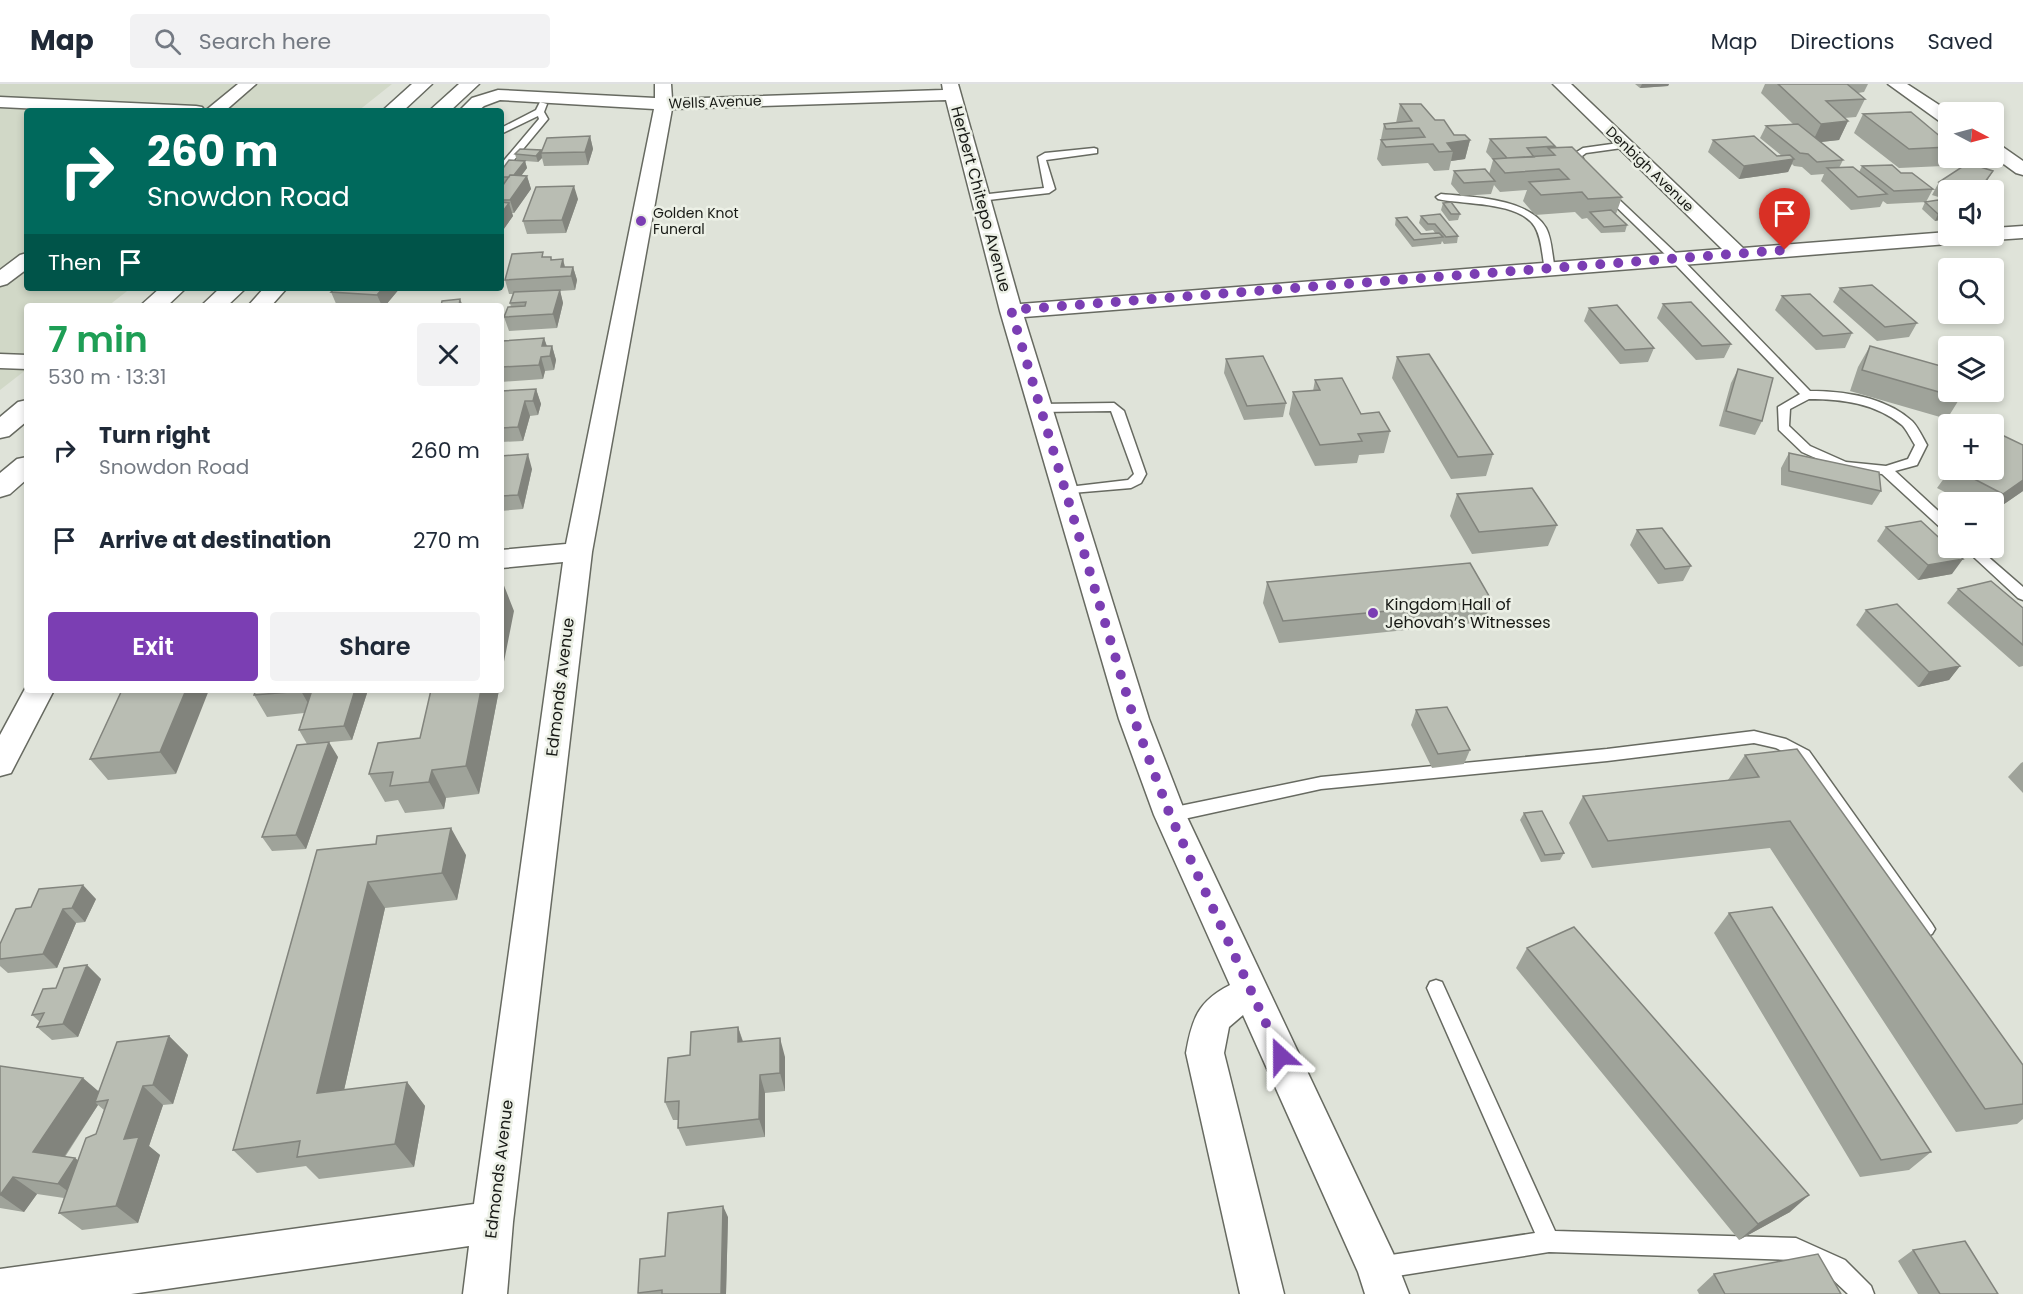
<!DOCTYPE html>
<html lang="en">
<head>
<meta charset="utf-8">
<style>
  body { margin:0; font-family:Poppins,sans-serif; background:#f2f2f3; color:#1f2937; height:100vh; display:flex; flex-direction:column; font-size:22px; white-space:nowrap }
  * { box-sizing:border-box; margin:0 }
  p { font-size:20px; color:#747a83 }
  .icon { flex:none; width:33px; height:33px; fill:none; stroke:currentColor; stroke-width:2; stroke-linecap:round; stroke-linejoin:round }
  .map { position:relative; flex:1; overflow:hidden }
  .drawer { position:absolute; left:24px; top:219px; width:480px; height:390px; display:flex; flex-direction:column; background:#fff; border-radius:6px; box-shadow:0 3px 9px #0003 }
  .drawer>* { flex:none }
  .guide { position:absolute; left:24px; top:24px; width:480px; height:183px; border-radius:6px; box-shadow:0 3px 9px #0003; background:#00695c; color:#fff; overflow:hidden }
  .needle { width:39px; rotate:96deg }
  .buttons { position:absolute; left:1938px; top:18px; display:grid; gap:12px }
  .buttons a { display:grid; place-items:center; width:66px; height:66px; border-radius:6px; background:#fff; box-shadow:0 3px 9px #0003; font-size:30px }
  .pin { position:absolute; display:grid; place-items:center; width:51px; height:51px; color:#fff; margin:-62px -26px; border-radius:50% 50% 50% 0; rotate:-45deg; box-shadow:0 0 6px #0007 }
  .pin .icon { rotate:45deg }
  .me { position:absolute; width:66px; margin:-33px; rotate:336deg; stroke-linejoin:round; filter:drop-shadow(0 0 4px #0008) }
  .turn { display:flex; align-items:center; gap:21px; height:126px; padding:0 24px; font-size:27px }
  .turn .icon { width:78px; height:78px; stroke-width:2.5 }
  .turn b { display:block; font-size:42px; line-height:51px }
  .then { display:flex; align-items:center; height:57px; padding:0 24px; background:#0003; gap:12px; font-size:22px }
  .round { display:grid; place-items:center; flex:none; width:63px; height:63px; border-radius:6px; background:#f2f2f3 }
  .overview { display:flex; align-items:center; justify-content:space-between; height:102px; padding:0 24px }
  h1 { font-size:36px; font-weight:600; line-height:45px; color:#1e9e55 }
  .action { display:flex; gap:12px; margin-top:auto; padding:12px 24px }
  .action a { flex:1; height:69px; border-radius:6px; background:#7b3eb3; color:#fff; font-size:24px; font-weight:600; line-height:69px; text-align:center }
  .action a+a { background:#f2f2f3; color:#1f2937 }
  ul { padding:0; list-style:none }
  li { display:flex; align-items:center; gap:18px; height:90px; padding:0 24px }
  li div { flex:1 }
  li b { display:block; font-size:22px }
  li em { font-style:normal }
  header { display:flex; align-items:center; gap:36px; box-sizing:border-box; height:84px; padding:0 30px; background:#fff; border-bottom:2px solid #e0e1e3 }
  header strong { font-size:28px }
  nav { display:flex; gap:33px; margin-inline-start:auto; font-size:21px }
  .search { width:420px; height:54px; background:#f2f2f3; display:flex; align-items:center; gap:15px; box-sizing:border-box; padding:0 21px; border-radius:6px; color:#747a83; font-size:22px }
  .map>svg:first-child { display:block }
</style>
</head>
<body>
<header>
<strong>Map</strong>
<div class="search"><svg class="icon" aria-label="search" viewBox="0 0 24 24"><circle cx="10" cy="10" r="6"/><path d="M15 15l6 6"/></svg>Search here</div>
<nav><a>Map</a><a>Directions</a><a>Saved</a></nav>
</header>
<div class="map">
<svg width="2023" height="1210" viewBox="0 0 2023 1210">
  <rect width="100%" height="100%" fill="#dfe3d9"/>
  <!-- built -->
  <path fill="#d1d8c7" d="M0,0H392L358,27H27V204H131L108,222H27V285L0,306Z"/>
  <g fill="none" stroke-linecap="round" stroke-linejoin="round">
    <!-- lane casing -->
    <g stroke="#676a61" stroke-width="3">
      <path id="lane" d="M540,18L547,20L544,28L548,35L504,88L501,89V80L539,35L538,32L501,50V44L536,26Z
        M1626,58L1631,61L1629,63L1586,69L1582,72L1587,85L1582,88L1577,85L1572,71L1583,64Z
        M1094,64L1097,65V69L1046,76L1055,105L1049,109L980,117L975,114L980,111L1044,104L1038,73L1045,69Z
        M1603,106H1609L1680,173L1810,307C1844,307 1885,313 1912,337C1918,343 1923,354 1927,361L1917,381L1895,387L1948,436V447L1943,446L1882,390L1840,385L1802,368L1779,346L1778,323L1800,310L1672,177L1603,110ZM1809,315C1842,315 1875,319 1902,341C1907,346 1911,355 1915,361L1908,375L1886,382L1846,378L1810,362L1789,342L1790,325Z
        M1441,110C1471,113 1529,114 1546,144C1552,155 1552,172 1555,185L1550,188L1545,185C1542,172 1542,155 1535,143C1519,117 1464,121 1438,115L1436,113Z
        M1114,319L1124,327L1146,390L1141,399L1131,404L1060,410L1059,407L1060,404L1128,396L1134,390L1111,327L1040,328L1034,324L1040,320Z
        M1964,464H1978L2023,503V516L2018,514Z
        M1754,647L1786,655L1809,667L1932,840L1935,845L1932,850L1926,853L1920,850L1797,675L1776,664L1754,659L1607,677L1321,705L1170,738L1164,736L1162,731L1164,726L1170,724L1321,693L1607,665Z
        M1436,896L1442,898L1555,1147L1796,1154L1845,1176L1871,1202L1874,1210H1848L1829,1192L1795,1176L1549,1168L1378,1195L1370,1192L1367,1184L1370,1176L1378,1173L1535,1149L1427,904L1430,898Z"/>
    </g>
    <!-- street casing -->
    <g stroke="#676a61" stroke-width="3">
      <path id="street" d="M238,0H256L225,27H205Z
        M655,0H671L672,15L943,6L942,0H958L1020,220L1722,165L1553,0H1571L1743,164L1948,148V152H1983L1980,156L1973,158L1024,233L1149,635L1186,731L1393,1169L1409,1210H1365L1358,1188L1243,931L1229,943L1224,969L1284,1210H1240L1186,969C1192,935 1198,917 1230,901L1154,731L1119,635L1000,227L946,16L672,25L592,468L513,1138L507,1210H463L469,1162L131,1210H0V1185L474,1120L563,478L501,484V466L566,460L654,25L500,16L484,22L478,27H459L472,14L498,6L655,14Z
        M1888,0H1907L1950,28L1948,40L1942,39Z
        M0,13L196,22L202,23L205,27H83L0,23Z
        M1994,60L2000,61L2023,77V91L2016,89L1994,73Z
        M2023,142V154L1994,156L1985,152H1994V144Z
        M27,169V185L7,200L0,202V186L20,171Z
        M264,204H287L271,222H248Z
        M0,270L27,271V285L0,284Z
        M27,601V606H54L11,689L0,692V651Z"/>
    </g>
    <!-- highway casing -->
    <g stroke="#676a61" stroke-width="3">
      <path id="highway" d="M412,0H432L403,27H382Z
        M459,0H479L450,27H429Z
        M160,204H186L167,222H140Z
        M220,204H246L227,222H201Z
        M27,316V337L9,352L0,354V333L18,318Z
        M27,373V395L10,410L0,413V389L17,375Z"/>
    </g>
    <!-- lane -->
    <use href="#lane" fill="#fff" fill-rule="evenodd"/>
    <!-- street -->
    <use href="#street" fill="#fff" fill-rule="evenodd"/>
    <!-- highway -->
    <use href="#highway" fill="#fff" fill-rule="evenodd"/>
  </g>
  <!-- wall -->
  <path fill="#9fa39a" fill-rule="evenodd" d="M1635,0H1669L1668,2L1640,4Z
    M1765,0H1868L1864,8L1858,9L1865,15L1856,33L1844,34L1848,37L1839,56L1821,58L1843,76L1839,84L1859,88L1862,82L1901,89L1933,105L1926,118L1887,120L1883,117L1880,123L1851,126L1821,97L1824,90L1811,91L1802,83L1794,82L1792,80L1788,88L1739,95L1708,68L1713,56L1777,72H1782L1760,54L1766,42L1793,40L1761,9Z
    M1400,20L1435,36L1454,51L1470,56L1465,75L1451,77L1449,86L1434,87L1428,79L1382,82L1377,75L1384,40L1396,39Z
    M1863,30L1948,59V72L1943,82L1899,84L1854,49Z
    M590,52L593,65L588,81L544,82L542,74L538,78L525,77L527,84L521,92H527L531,105L514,129H512L513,132L501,149V104L504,99H501V87L517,77L515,70L542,68Z
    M1490,55L1555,62V64L1622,113L1616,130L1627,141L1625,148L1601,149L1587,134L1582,135L1575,128L1535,131L1523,117L1527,106L1500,108L1494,101L1491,110L1461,112L1451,100L1454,87L1489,90L1493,76L1486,68Z
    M1993,87L1981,106H1948V116L1932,111L1939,98Z
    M578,115L566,149L527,150L523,137Z
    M1925,118L1948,123V134L1935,137L1922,125Z
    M1443,119L1460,130L1458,136L1449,137L1441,126Z
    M1421,132L1458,152L1457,159L1444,160L1442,157L1441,160L1412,163L1395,141L1396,134L1421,150L1435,149L1433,146L1426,147L1419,139Z
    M545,173L552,176L563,175L565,183H573L577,196L575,206L560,207L563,219L557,244L509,247L504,233L511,223L510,219L513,210H509L505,196Z
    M335,204H400L385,222H337L331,208Z
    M1840,204L1917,239L1909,253L1877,257L1833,218Z
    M1782,212L1852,249L1845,264L1816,266L1775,226Z
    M1663,220L1731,260L1724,274L1696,276L1657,234Z
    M1589,224L1654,264L1648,278L1620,280L1584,237Z
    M544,254L547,262H552L556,276L554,286L545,287L543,295L501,298V260Z
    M1870,262L1960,314L1947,335L1850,307L1858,283Z
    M1397,273L1493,370L1486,392L1451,395L1392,294Z
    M1226,275L1286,319L1283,333L1244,336L1224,289Z
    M1738,285L1762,337L1755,351L1719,342L1731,299Z
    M1315,296L1361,330L1390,347L1384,369L1359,371L1357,379L1315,382L1289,330L1293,308L1313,307Z
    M536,305L541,320L538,331L530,332L523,357L501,358V307Z
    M2023,361V407L1994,427V418H1964L1937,404L1950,386H1994Z
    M1789,369L1881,407L1872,421L1781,401V384Z
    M501,372L532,385L523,425L501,427Z
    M1457,410L1557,441L1548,462L1472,470L1450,432Z
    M1886,443L1952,490L1918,496L1877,457Z
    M1637,446L1691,482L1683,497L1658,500L1630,461Z
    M1267,498L1492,517L1484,538L1279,559L1263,519Z
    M1958,505L2023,524V582L2019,583L1947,519Z
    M1866,526L1960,582L1949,596L1918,603L1856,541Z
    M122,606L176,690L108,696L90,675Z
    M256,606H368L352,656L310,660L338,673L306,765L272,767L262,753L307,660L299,646L304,629L267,633L254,611Z
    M431,606H499L479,710L446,714L444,725L405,729L398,716L385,718L369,690L420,654Z
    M1416,626L1470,666L1464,680L1432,684L1411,641Z
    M1745,671L2023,981V1035L2017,1040L1956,1048L1770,764L1592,784L1569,739L1583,712L1728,696Z
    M2023,678V709L2008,693L2021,679Z
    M1524,729L1564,769L1560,776L1541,778L1520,736Z
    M317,766L466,771L457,816L385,824L344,1006L407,998L425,1022L414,1083L319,1095L306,1082L257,1089L233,1066Z
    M96,815L85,838L76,839L57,884L8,889L0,882V860L16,825Z
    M1729,829L1931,1068L1909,1086L1860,1093L1714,849Z
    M1527,864L1790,1128L1739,1156L1516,884Z
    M87,881L101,895L78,953L52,956L37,943L40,938L32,931L56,904Z
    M738,943L743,957L785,973V1007L765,1009V1053L686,1062L678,1044V1036H673L665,1018L690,971Z
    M169,952L188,971L173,1020L163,1021L149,1062L160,1071L138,1139L82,1146L59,1129L64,1114L37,1110L24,1128L0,1124V982L98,1007ZM98,1021L104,1026L96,1050L78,1077L75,1074L65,1073Z
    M728,1133L726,1210H638L665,1172Z
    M1913,1166L1998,1210H1918L1898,1177Z
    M1714,1190L1841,1210H1699L1697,1206Z"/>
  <!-- shaded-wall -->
  <path fill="#82847d" d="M1642,0H1669L1668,2L1640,4Z
    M1848,37L1839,56L1812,59L1821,40Z
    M590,52L593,65L588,81L585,68Z
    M1470,56L1465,75L1451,77L1453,67L1447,59Z
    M541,66L542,74L538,78L536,72Z
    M1794,75L1788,88L1739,95L1744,82Z
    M525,77L527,84L515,100L513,93Z
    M1993,87L1981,106H1979Z
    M527,92L531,105L514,129L510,116Z
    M574,102L578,115L566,149L562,136Z
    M509,119L513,132L501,149V130Z
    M1948,128V134L1935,137L1938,130Z
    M563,175L566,189L561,183Z
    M573,183L577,196L575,206L571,192Z
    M383,204H400L385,222H382L377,211Z
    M560,206L563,219L557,244L553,230Z
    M460,215L463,222H459Z
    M544,254L549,269L542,262Z
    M552,262L556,276L554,286L550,272Z
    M541,273L545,287L543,295L539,281Z
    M536,305L541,320L538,331L533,317Z
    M525,317L530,332L523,357L518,343Z
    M528,370L532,385L523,425L518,411Z
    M2023,396V407L1994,427V423L2003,410Z
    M1963,475L1952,490L1918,496L1928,481Z
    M503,499L514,527L501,593V507Z
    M1960,582L1949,596L1918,603L1929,588Z
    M186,606H209L176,690L160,668Z
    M301,606H320L313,628L301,607Z
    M355,606H368L352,656L344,642Z
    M481,606H499L479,710L466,682Z
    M329,658L338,673L306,765L296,751Z
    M432,686L446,714L444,725L429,698Z
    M451,744L466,771L457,816L442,789Z
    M368,798L385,824L338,1033L317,1009Z
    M83,801L96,815L85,838L72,824Z
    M63,825L76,839L57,884L43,870Z
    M87,881L101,895L78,953L63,940Z
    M738,943L744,962L738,958Z
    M169,952L188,971L173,1020L153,1001Z
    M780,954L785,973V1007L780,989Z
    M760,991L765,1009V1053L759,1035Z
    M83,994L104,1012L95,1018L98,1021L56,1085L33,1068Z
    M407,998L425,1022L414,1083L395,1060Z
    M143,1002L163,1021L149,1062L160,1071L138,1139L116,1122L124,1055Z
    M75,1074L98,1092L81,1117L58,1100Z
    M13,1093L37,1110L24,1128L0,1111Z
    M1809,1111L1790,1128L1739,1156L1758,1140Z
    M723,1122L728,1133L726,1210H721Z"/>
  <!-- building -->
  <path fill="#b9bdb3" stroke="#82847d" stroke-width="1.5" d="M1778,0H1847L1865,15L1826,17L1848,37L1821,40Z
    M1400,20H1421L1435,36H1444L1454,51H1465L1470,56L1447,59L1453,67L1439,68L1433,60L1386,63L1381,56L1425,53L1419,44L1386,45L1384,40L1412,37Z
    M1911,28L1948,59V63L1909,65L1863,30Z
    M1798,40L1843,76L1817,78L1808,70L1800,69L1766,42Z
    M590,52L585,68L541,69L547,54Z
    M1754,52L1777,72L1790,71L1794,75L1744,82L1713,56Z
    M1546,53L1555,62L1527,64L1534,73L1507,74L1490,55Z
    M1572,63L1622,113L1588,115L1582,108L1541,111L1529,98L1569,95L1559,85L1505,89L1493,75L1555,71L1548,64Z
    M520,65L541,66L536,72L515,70Z
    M509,76L525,77L514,91H510L509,93H501V87Z
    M1968,79L1993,87L1979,106H1969L1939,98Z
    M1892,81L1901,89H1912L1933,105L1894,107L1862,82Z
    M1853,83L1887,110L1858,113L1827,84Z
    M1485,85L1495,97L1464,99L1454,87Z
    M510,91L527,92L510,116H501V104Z
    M574,102L562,136L523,137L536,103Z
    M1938,116L1948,123V128L1938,130L1925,118Z
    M501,118L509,119L501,130Z
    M1451,118L1460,130H1451L1443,119Z
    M1611,126L1627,141L1604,143L1590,128Z
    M1440,130L1458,152L1446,153L1435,140H1428L1421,132Z
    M1407,133L1421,150L1439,149L1443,153L1414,156L1396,134Z
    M543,168L542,173H551V176L563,175L561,183H573L571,192L505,196L512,170Z
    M1872,201L1917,239L1885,243L1840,204Z
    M335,204H383L377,211L331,208Z
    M560,206L553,230L504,233L508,223L525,222L526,218L510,219L514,208Z
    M1810,210L1852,249L1823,252L1782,212Z
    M460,215L459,222H441L442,217Z
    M1691,218L1731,260L1702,262L1663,220Z
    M1617,221L1654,264L1625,266L1589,224Z
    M544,254L542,262H552L550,272L541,273L539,281L501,283V260L502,257Z
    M1870,262L1948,284V308H1962L1960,314L1862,286Z
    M1429,270L1493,370L1458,373L1397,273Z
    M1263,272L1286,319L1247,322L1226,275Z
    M1738,285L1773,294L1762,337L1726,327Z
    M1342,294L1361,330L1379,328L1390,347L1358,350L1362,357L1320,361L1293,308L1320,306L1315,296Z
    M536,305L533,317H525L518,343L501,344V307Z
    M2002,351L2023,361V396L2003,410L1957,386H1994V356Z
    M1789,369L1879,388L1881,407L1789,387Z
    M528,370L518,411L501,412V372Z
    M1532,404L1557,441L1479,448L1457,410Z
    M1921,437L1948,462V464H1950L1963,475L1928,481L1886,443Z
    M1662,444L1691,482L1665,485L1637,446Z
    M1470,479L1492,517L1283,537L1267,498Z
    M1991,497L2023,524V561L1958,505Z
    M1897,520L1960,582L1929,588L1866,526Z
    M122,606H186L160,668L90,675Z
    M256,606H301V607L254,611Z
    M312,606H355L344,642L299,646Z
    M431,606H481L466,682L432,686L429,698L390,702L393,688L369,690L378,659L420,654Z
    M1447,623L1470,666L1438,670L1416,626Z
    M329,658L296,751L262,753L297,661Z
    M1797,665L2023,981V1020L1985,1025L1790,737L1608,757L1583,712L1759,693L1745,671Z
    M1542,727L1564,769L1545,771L1524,729Z
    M451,744L442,789L368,798L317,1009L407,998L395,1060L297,1073L300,1057L233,1066L317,766L376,760L377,752Z
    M83,801L72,824L63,825L43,870L0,875V860L16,825L31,823L39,805Z
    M1772,823L1931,1068L1881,1076L1729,829Z
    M1574,843L1809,1111L1758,1140L1527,864Z
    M87,881L63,940L37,943L44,929L32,931L43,905L56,904L64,884Z
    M738,943V958L780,954V989L760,991L759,1035L678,1044L679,1017L665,1018L668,974L690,971L691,948Z
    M169,952L153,1001L143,1002L124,1055L139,1053L116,1122L59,1129L86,1054L96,1050L108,1016L95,1018L117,958Z
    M0,982L83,994L33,1068L75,1074L58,1100L13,1093L0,1111Z
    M723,1122L721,1210H662V1206L638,1209L640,1175L665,1172L668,1129Z
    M1965,1157L1998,1210H1940L1913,1166Z
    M1818,1170L1841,1210H1725L1714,1190Z"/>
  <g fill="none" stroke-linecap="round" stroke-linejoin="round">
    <!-- route -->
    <path stroke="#7b3eb3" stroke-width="10" stroke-dasharray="0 18" d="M1281,972L1170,731L1134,635L1011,226L1785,166"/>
  </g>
  <!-- markers -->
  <g fill="#7b3eb3" stroke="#ecf0e6" stroke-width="2">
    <circle cx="641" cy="137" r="6"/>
    <circle cx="1373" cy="529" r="6"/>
  </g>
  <g text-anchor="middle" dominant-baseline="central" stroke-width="5" stroke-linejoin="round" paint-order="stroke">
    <!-- far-street labels -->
    <g font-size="14" fill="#181a16" stroke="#ecf0e6">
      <text transform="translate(715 18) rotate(-2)">Wells Avenue</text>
      <text transform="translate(1650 85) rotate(44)">Denbigh Avenue</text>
    </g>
    <!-- far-poi labels -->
    <g font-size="14" fill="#181a16" stroke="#ecf0e6" text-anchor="start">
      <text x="653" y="129">Golden Knot<tspan x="653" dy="16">Funeral</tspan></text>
    </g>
    <!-- street labels -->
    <g font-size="16" fill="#181a16" stroke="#ecf0e6">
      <text transform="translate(981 115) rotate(75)">Herbert Chitepo Avenue</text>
      <text transform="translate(560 603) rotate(-83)">Edmonds Avenue</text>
      <text transform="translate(499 1085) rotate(-83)">Edmonds Avenue</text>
    </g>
    <!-- poi labels -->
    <g font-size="16" fill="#181a16" stroke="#ecf0e6" text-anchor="start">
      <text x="1385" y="520">Kingdom Hall of<tspan x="1385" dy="18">Jehovah’s Witnesses</tspan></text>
    </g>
  </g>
</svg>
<div class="buttons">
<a><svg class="needle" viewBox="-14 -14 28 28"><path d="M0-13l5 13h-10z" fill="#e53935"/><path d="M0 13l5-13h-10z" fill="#747a83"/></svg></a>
<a><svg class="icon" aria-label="sound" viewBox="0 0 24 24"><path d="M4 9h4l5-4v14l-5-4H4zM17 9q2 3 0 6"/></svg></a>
<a><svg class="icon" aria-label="search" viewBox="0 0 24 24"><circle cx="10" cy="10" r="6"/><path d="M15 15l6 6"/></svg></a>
<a><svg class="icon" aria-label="layers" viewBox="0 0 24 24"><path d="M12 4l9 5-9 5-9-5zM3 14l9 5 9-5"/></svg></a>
<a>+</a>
<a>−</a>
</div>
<div class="pin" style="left:1785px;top:166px;background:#d93025"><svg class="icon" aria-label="arrive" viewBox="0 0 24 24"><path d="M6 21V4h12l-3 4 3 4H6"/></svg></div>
<svg class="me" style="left:1281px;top:972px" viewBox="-20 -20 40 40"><path d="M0-17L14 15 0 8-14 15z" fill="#7b3eb3" stroke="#fff" stroke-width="4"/></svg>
<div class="guide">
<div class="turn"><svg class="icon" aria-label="right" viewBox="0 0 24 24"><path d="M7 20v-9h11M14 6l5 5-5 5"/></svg><div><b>260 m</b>Snowdon Road</div></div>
<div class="then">Then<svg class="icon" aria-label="arrive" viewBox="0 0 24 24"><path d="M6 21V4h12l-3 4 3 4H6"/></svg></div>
</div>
<section class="drawer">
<div class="overview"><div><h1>7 min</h1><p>530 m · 13:31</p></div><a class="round"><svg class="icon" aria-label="close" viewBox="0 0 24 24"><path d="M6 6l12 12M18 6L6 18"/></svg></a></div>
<ul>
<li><svg class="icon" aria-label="right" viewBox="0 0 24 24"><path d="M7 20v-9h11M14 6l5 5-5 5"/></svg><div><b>Turn right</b><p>Snowdon Road</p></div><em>260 m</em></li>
<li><svg class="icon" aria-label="arrive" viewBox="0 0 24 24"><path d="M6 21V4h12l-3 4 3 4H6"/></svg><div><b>Arrive at destination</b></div><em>270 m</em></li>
</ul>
<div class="action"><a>Exit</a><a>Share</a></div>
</section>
</div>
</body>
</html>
